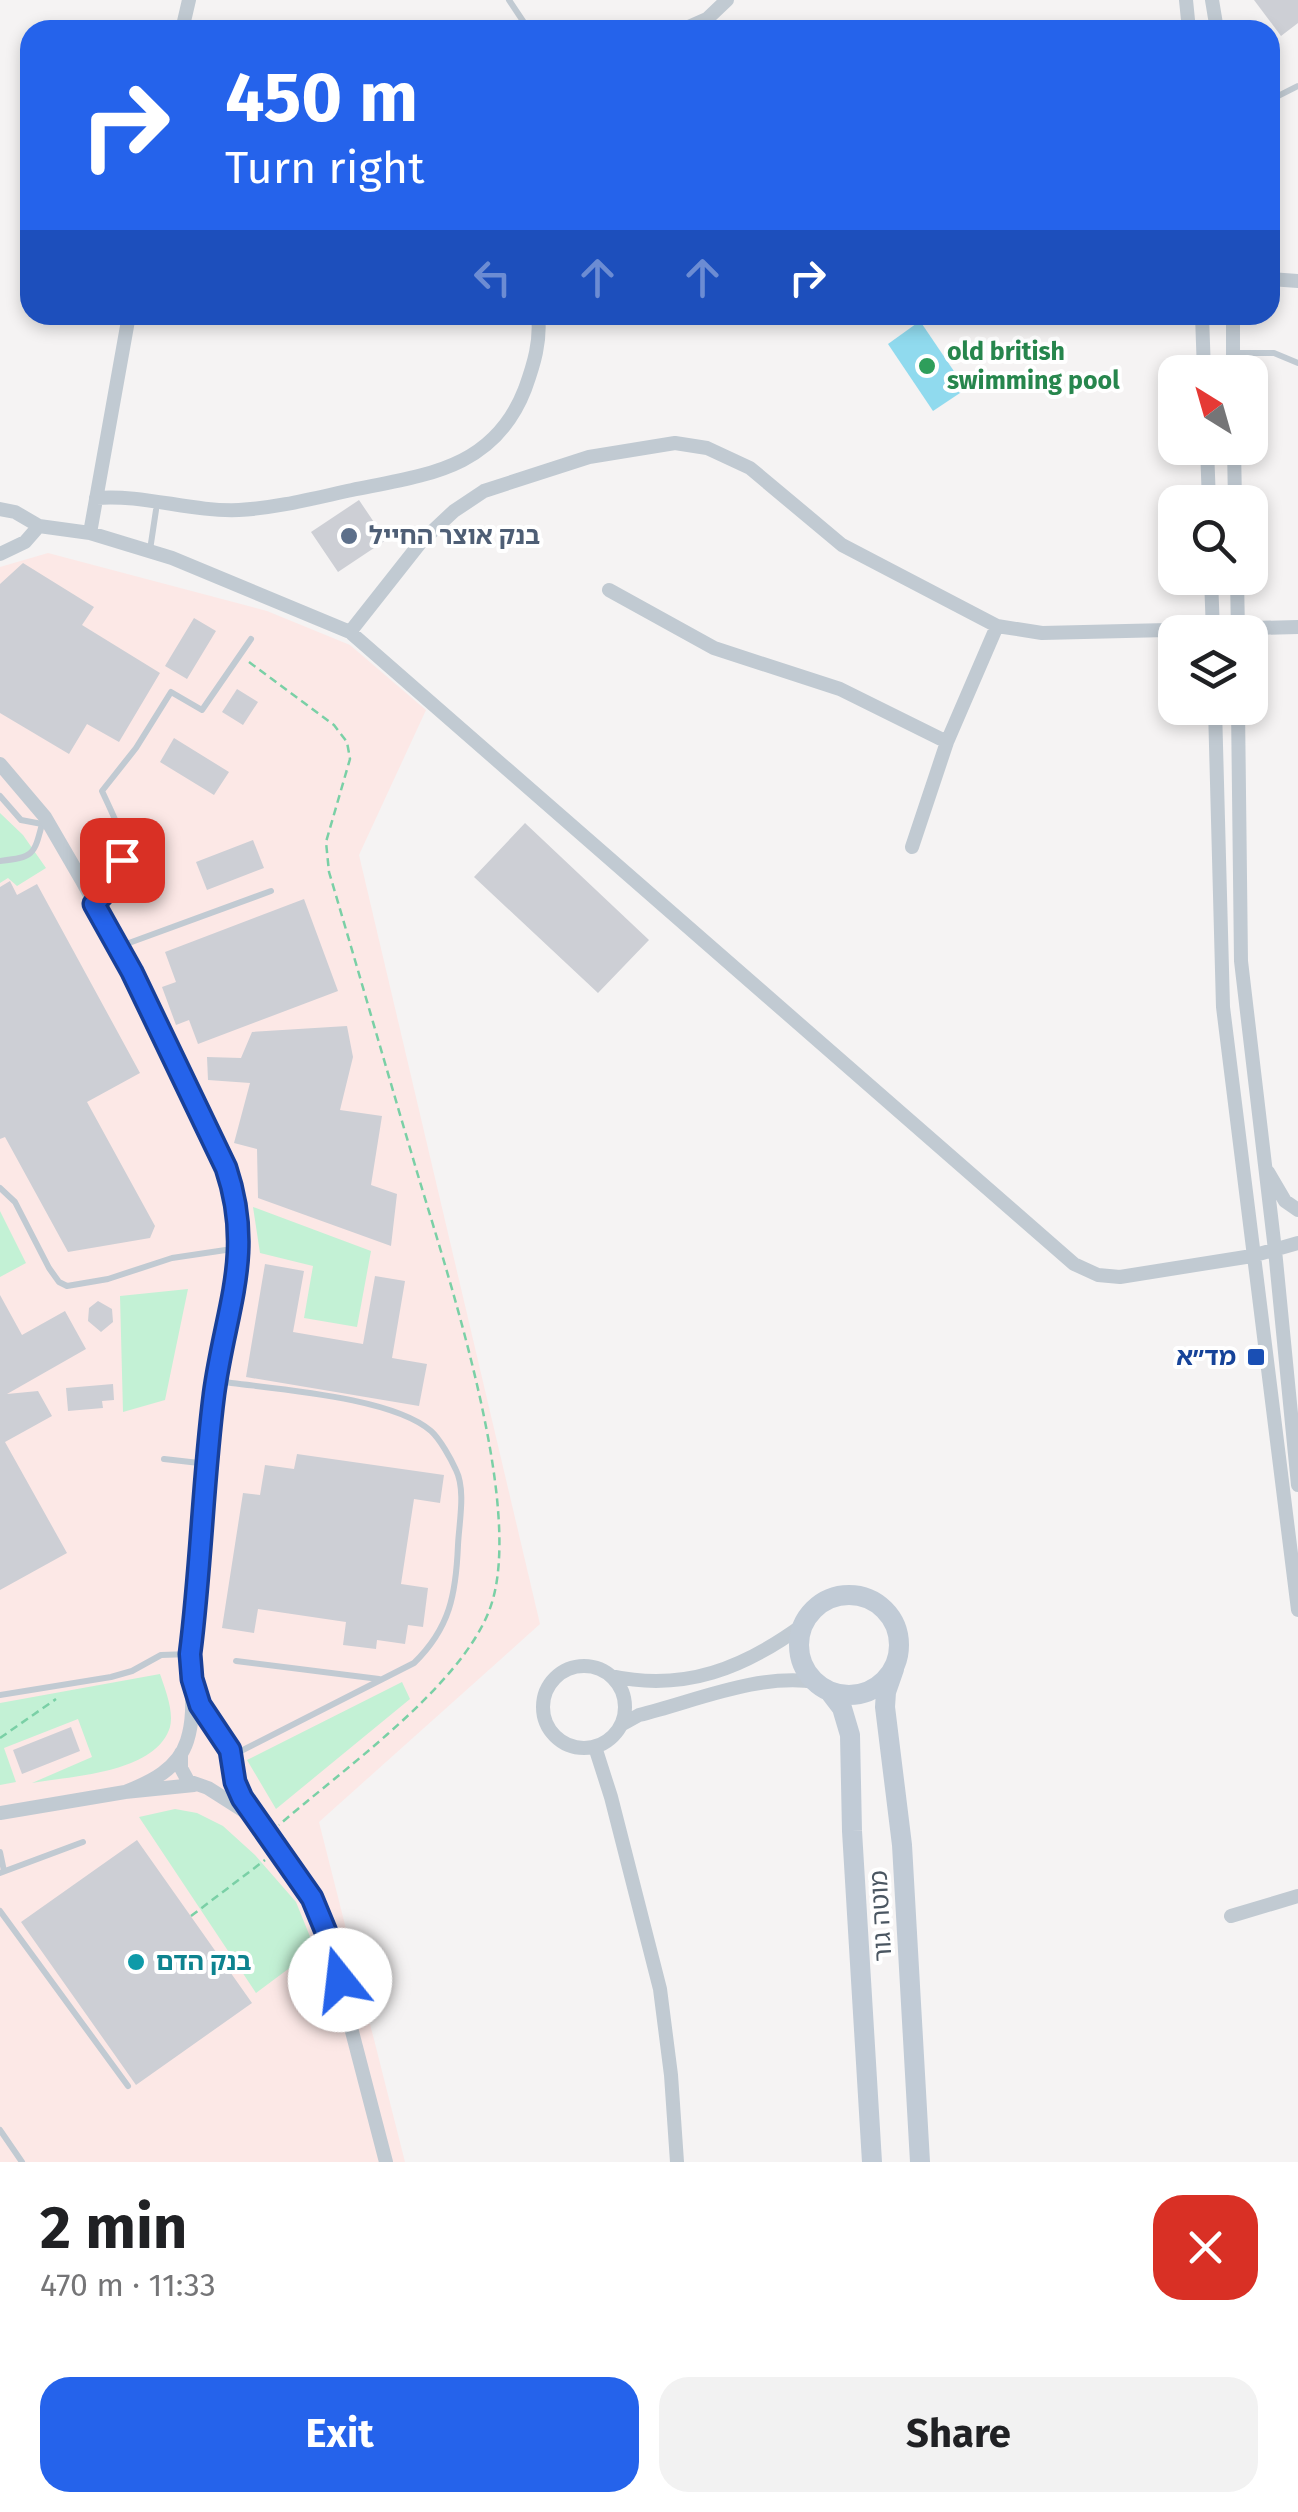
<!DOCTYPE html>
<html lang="en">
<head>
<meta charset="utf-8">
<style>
  body { margin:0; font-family:"Fira Sans","Noto Sans Hebrew",sans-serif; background:#f2f2f2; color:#202124; height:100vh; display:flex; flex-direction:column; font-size:38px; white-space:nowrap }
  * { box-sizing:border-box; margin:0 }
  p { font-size:32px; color:#757577 }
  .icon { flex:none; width:55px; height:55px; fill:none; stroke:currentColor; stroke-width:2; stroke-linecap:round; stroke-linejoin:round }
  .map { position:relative; height:2162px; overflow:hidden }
  .sheet { display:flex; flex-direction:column; background:#fff; flex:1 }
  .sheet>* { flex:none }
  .guide { position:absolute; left:20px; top:20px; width:1260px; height:305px; border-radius:30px; box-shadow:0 5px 15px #0003; background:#2563eb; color:#fff; overflow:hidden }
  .needle { width:65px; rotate:323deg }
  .controls { position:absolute; left:1158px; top:355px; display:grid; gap:20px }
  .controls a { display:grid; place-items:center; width:110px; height:110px; border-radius:20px; background:#fff; box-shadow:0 5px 15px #0003; font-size:50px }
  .pin { position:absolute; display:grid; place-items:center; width:85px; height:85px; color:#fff; margin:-42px; border-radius:20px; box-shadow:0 5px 15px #0006 }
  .me { position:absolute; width:110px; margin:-55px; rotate:344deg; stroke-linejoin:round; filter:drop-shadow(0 0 8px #0008) }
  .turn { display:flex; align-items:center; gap:35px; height:210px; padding:0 40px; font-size:45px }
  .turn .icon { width:130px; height:130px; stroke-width:2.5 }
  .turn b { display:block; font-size:70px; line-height:85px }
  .lanes { display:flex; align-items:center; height:95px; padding:0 40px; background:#0003; justify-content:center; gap:50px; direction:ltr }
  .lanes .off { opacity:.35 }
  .round { display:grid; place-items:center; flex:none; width:105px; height:105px; border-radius:30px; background:#f2f2f2 }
  .head { display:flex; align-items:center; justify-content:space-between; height:170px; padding:0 40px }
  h1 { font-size:60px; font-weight:700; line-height:75px }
  .primary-button { display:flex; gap:20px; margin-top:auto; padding:20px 40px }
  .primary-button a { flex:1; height:115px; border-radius:30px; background:#2563eb; color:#fff; font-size:40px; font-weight:700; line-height:115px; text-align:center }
  .primary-button a+a { background:#f2f2f2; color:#202124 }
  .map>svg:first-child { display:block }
</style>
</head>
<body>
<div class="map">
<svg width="1298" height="2162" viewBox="0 0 1298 2162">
  <rect width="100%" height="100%" fill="#f5f3f3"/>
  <!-- medical -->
  <path fill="#fce8e6" d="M48,553L267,611L350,645L426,710L359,855L540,1624L319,1822L405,2162H0V567Z"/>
  <!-- green -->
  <path fill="#c3f1d5" d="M0,813L23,835L46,868L17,886L8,878L0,883Z
    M253,1207L371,1251L357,1327L304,1318L313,1266L260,1253Z
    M0,1211L26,1263L0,1277Z
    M188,1289L165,1400L123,1412L120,1296Z
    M160,1674C165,1689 174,1711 170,1727C156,1773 72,1776 32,1783L92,1757L78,1719L4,1748L16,1782L0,1785V1703Z
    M402,1682L410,1699L276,1809L247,1760Z
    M175,1809L197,1813L223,1826L255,1855L296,1902L315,1949L256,1993L139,1817Z"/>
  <!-- water -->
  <path fill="#90daee" d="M920,321L966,389L933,411L888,344Z"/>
  <!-- building -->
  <path fill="#cdcfd5" d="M1254,0H1298V23L1281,36Z
    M359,500L386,540L338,572L311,532Z
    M23,563L94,607L82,625L160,673L119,742L87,724L69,754L0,713V584Z
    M194,618L216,631L187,679L165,666Z
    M237,689L258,702L243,725L222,712Z
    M174,738L229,772L214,795L160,762Z
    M525,823L649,940L598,993L474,877Z
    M253,840L264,868L207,890L196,862Z
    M10,881L17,895L37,884L140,1073L87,1102L155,1226L150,1238L68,1252L5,1137L0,1139V887Z
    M304,899L338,991L198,1044L189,1020L176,1025L162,987L176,982L165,952Z
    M347,1026L353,1057L340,1110L382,1116L371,1185L397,1194L391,1246L258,1198L257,1149L234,1143L250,1083L208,1080L207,1057L241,1058L252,1032Z
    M265,1264L304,1271L293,1332L363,1344L375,1276L405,1281L392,1358L427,1364L419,1406L246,1377Z
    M0,1295L22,1335L65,1311L86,1349L7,1394L38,1391L52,1416L5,1442L67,1553L0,1590Z
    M98,1301L112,1309L113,1322L101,1332L88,1321L89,1308Z
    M113,1384L114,1400L102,1401L103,1408L68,1411L66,1388Z
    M297,1454L444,1475L440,1503L414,1499L401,1584L428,1588L423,1627L408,1625L405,1644L377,1640L376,1649L343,1645L346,1622L258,1609L254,1633L222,1628L243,1493L260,1495L265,1465L294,1469Z
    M71,1727L80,1751L22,1774L13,1750Z
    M137,1840L252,2003L136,2085L21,1922Z"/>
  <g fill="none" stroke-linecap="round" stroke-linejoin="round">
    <!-- path -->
    <path stroke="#7ad0a6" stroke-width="2.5" stroke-dasharray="8 5" stroke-linecap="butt" d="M249,662L334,725L347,742L350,759L326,842L329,872C357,966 384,1061 412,1155C443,1262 529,1510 489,1611C459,1688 342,1770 279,1825
      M0,1738L56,1699
      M191,1916L265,1860"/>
    <!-- lane -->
    <path stroke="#c1cad2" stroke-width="6" d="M509,0L529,30
      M1270,100L1298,86
      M1234,353H1274L1298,363
      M150,550L156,510
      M0,796L21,820L42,824
      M0,861C33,857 34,856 42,824
      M95,903C137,857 126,843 102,791L136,748L171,692L202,710L251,639
      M118,947L271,891
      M0,1188L15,1202L49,1268L59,1282L67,1286L108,1279L172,1258L239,1248
      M217,1381C271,1389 391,1396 431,1431C440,1439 451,1459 456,1470C466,1490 459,1523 458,1545C456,1594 450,1628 414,1663L233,1755
      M164,1459L208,1464
      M236,1661L379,1679
      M0,1695L111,1677L132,1671L161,1655L190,1654
      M0,1852L4,1871
      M0,1873L83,1842
      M0,1911L128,2086
      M0,2130L22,2162"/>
    <!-- street -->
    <path stroke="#c1cad2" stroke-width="14" d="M1186,0L1189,30
      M1212,0L1217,30
      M182,30L189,0
      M682,30L707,19L727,0
      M1270,279L1298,281
      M1202,315L1204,372
      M1233,315V372
      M1207,448L1209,502
      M1234,448L1235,502
      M96,498C144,494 191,512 239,510C277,508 315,498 352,490C426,475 494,469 525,389C534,364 541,341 538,315
      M0,509L15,512L39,526L90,533L172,558L350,632L1074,1264L1098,1275L1120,1277L1252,1256L1298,1243
      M90,533L129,315
      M0,554L25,542L39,526
      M1211,578L1213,632
      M1237,578L1238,632
      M609,590L714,648L840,689L947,742
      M350,632L421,542L454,511L484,491L589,457L675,443L707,448L750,468L842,545L997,626L1042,633L1298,627
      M1215,708L1223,1007L1298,1610
      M1238,708L1241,961L1275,1250L1298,1485
      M0,764L45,817L81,879L132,972L226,1168C235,1196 242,1228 240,1258C236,1305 218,1352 213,1400C206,1483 196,1567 191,1650C189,1681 197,1710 187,1741C178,1769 151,1782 125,1792
      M912,847L947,742L997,626
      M1268,1172L1285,1201L1298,1210
      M543 1707a41 41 0 1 1 82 0a41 41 0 1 1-82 0Z
      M611,1676C685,1692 744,1668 803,1625
      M197,1694L200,1705L230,1750L235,1783L242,1798L300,1878L324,1924L386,2162
      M621,1725L639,1715C696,1701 758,1673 816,1682
      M595,1747L611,1797L660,1989L671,2075L677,2162
      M181,1753V1768L188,1781L208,1788L252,1816
      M0,1813L125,1792L194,1785
      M1231,1916L1298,1896"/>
    <!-- secondary -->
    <path stroke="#c1cbd6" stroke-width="20" d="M799 1645a50 50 0 1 1 100 0a50 50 0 1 1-100 0Z
      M894,1669L886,1692L885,1707L902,1845L920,2162
      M829,1691L842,1708L850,1735L852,1831L872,2162"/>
  </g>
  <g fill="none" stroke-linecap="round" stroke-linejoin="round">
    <!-- route casing -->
    <g stroke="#184099" stroke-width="25">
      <path id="route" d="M122,860L117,879L94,904L132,972L226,1168C255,1254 225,1310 214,1394C203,1480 201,1568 190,1654L192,1679L200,1705L230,1750L235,1782L242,1798L312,1898L331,1944L340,1980"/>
    </g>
    <!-- route -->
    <use href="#route" stroke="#2563eb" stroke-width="18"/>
  </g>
  <!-- markers -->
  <circle fill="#2e9e5b" stroke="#fff" stroke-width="4" cx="927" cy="366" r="10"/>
  <circle fill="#5c6f8a" stroke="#fff" stroke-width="4" cx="349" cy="536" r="10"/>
  <rect fill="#1a4fb4" stroke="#fff" stroke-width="4" x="1246" y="1347" width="20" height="20" rx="5"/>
  <circle fill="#0f9aa8" stroke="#fff" stroke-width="4" cx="136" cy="1962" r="10"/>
  <g text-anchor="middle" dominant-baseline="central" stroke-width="8" stroke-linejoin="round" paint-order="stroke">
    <!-- leisure labels -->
    <g font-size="25" font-weight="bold" fill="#27864d" stroke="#fff" text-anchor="start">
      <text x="947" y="352">old british<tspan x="947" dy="29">swimming pool</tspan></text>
    </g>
    <!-- service labels -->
    <g font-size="25" font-weight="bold" fill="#4e5e75" stroke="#fff" text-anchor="start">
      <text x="369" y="536">בנק אוצר החייל</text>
    </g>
    <!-- transit labels -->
    <g font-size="25" font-weight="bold" fill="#164399" stroke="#fff" text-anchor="end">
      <text x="1236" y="1357">מד״א</text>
    </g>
    <!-- street labels -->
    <g font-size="25" fill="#4a5661" stroke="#fff">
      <text transform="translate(881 1916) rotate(-93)">מוטה גור</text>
    </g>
    <!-- culture labels -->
    <g font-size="25" font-weight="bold" fill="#0d838f" stroke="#fff" text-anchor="start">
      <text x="156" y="1962">בנק הדם</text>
    </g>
  </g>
</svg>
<div class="controls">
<a><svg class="needle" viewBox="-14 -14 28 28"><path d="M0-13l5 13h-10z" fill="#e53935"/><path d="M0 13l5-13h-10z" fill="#757577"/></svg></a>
<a><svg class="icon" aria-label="search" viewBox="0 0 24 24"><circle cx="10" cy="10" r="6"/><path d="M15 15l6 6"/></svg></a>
<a><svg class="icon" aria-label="layers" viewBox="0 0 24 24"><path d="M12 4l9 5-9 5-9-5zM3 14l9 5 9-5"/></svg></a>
</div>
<div class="pin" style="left:122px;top:860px;background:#d93025"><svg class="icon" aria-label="arrive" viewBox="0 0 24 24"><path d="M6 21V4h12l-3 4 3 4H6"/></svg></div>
<svg class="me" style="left:340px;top:1980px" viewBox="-20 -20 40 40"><circle r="19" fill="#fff"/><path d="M0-13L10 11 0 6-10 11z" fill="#2563eb"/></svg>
<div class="guide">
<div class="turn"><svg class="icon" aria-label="right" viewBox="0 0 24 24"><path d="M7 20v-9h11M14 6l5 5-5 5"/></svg><div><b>450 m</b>Turn right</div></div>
<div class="lanes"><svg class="icon off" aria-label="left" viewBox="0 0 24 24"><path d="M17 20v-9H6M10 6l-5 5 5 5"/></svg><svg class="icon off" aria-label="ahead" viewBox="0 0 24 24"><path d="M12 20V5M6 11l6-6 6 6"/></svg><svg class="icon off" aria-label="ahead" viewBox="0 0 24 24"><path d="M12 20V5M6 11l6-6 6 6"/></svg><svg class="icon" aria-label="right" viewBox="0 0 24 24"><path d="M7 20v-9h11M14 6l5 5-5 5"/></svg></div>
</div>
</div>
<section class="sheet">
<div class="head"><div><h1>2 min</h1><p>470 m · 11:33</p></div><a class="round" style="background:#d93025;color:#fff"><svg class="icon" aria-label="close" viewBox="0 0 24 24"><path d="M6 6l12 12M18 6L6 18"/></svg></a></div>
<div class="primary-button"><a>Exit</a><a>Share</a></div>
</section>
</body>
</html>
